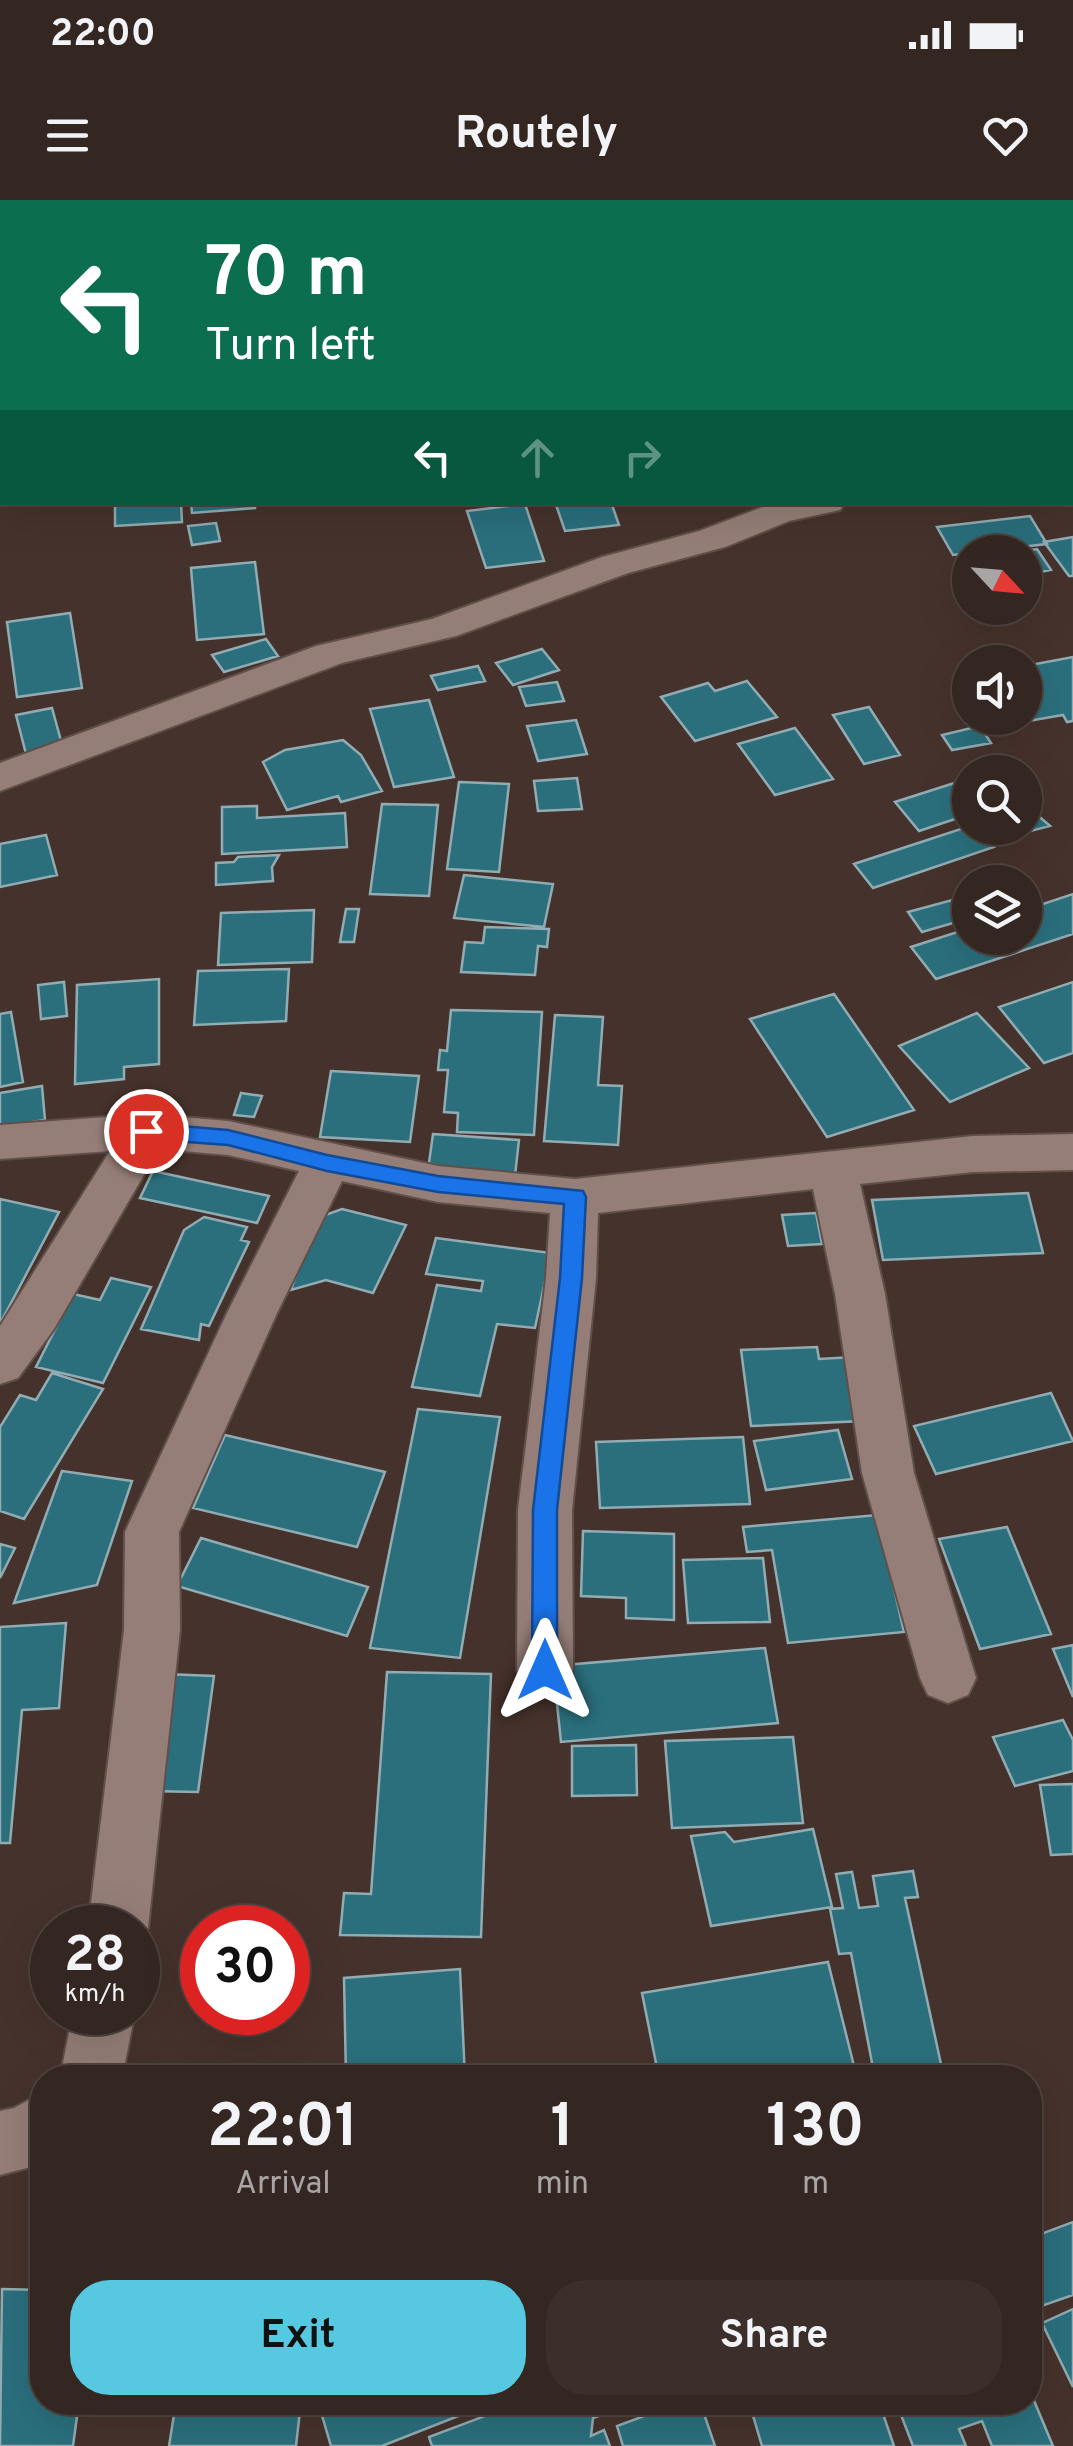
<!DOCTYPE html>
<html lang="en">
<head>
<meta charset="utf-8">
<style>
  body { margin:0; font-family:Overpass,sans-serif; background:#3c2e2a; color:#f1f3f6; height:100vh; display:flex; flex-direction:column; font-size:38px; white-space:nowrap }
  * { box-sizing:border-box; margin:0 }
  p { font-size:32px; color:#a9a5a5 }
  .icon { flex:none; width:55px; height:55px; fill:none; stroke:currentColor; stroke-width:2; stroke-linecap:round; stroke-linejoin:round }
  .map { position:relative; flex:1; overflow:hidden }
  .details { position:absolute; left:30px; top:1865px; width:1012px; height:350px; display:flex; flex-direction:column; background:#342621; border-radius:40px; box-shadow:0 10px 40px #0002,0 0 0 2px #4e433f }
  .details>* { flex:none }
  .hud { position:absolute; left:0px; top:0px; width:1075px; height:305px; box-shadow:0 10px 40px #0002,0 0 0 2px #4e433f; background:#0b6e4f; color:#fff; overflow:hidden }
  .needle { width:65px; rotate:116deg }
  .buttons { position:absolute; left:952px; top:335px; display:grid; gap:20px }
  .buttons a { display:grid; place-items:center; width:90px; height:90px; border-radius:50%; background:#342621; box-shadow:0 10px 40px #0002,0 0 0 2px #4e433f; font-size:50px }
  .speed { position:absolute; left:30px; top:1705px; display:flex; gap:20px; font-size:50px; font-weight:700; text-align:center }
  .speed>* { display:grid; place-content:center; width:130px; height:130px; border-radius:50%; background:#342621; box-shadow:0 10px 40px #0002,0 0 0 2px #4e433f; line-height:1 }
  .speed small { font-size:25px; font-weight:400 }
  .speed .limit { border:15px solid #d22; background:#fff; color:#111 }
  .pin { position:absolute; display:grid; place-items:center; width:85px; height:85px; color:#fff; margin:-42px; border:5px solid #fff; border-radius:50%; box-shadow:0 2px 10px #0007 }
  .me { position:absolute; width:110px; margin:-55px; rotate:0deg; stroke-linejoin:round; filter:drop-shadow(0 0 8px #0008) }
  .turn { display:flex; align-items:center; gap:35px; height:210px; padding:0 40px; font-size:45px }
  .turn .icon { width:130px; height:130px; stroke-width:2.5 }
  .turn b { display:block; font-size:70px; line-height:85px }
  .lanes { display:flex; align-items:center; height:95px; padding:0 40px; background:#0003; justify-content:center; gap:50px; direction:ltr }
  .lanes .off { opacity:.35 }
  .eta { display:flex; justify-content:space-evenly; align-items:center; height:170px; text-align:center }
  .eta b { font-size:60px; font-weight:700; line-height:70px }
  .cta { display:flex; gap:20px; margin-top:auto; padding:20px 40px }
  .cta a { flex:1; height:115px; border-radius:40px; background:#56c9e0; color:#111; font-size:40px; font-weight:700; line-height:115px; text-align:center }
  .cta a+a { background:#3c2e2a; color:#f1f3f6 }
  .status { display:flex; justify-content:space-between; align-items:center; height:70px; padding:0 50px; background:#342621; direction:ltr }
  .status svg { height:28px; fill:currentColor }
  header { display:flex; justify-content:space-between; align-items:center; height:130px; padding:0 40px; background:#342621; font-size:45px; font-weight:700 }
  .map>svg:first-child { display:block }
</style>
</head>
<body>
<div class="status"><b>22:00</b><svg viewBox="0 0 49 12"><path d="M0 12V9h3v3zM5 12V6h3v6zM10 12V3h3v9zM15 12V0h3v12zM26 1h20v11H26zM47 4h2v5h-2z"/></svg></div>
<header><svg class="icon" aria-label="menu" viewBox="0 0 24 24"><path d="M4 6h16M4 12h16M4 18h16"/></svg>Routely<svg class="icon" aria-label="heart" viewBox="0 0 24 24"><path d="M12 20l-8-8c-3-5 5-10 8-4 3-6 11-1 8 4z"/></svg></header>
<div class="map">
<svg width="1073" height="2246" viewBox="0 0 1073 2246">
  <rect width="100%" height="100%" fill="#46322c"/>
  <!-- building -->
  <path fill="#2b6f7d" stroke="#91acb2" stroke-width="2.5" d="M115,302H181L182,322L115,326Z
    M191,302H254L255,308L192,313Z
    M555,302H611L619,325L565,331Z
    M525,304L544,361L486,368L467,311Z
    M1030,316L1047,344L953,355L937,327Z
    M216,323L220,341L192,345L188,326Z
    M1073,337V376H1069L1044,342Z
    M1037,349L1051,370L1025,375V352H1017Z
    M255,362L264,434L197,440L191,368Z
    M70,413L82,488L17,497L7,422Z
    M266,439L278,456L224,472L212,455Z
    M542,449L559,470L513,485L496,463Z
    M1073,457V521L1067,522L1063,515L1017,523L1013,518H1025V466Z
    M478,466L485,481L438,490L431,476Z
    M747,481L777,517L695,541L661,497L708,483L715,491Z
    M557,482L564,501L526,506L519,487Z
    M429,500L454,577L394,587L370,509Z
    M869,507L900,555L864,564L833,515Z
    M52,508L63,548L26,554L16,515Z
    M576,520L587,554L538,561L527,526Z
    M980,526L991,543L952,550L942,535Z
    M795,528L833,579L775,595L738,544Z
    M343,540L361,555L382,591L341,602L338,596L287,610L263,562L285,550Z
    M577,578L582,609L538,611L534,581Z
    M970,578V614L919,631L895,602Z
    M459,582L509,584L499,672L447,669Z
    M382,604L438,605L429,696L370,694Z
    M257,606V618L345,613L347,647L222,654V607Z
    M1027,606L1050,626L1011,636L1002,628H1025Z
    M970,626L977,628L994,647L873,688L854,664Z
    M46,635L57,675L0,687V644Z
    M279,655L272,667L273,681L216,685V663L234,662L238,657Z
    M464,675L553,684L544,727L454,718Z
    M1073,694V734L936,779L911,747L970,728V738H1025V710Z
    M967,696L970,718L922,732L908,712Z
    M346,709H359L354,742H340Z
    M314,710L312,762L218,765L221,713Z
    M485,727L549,729L547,747L538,746L535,775L461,772L465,742L483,743Z
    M289,769L286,821L194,825L198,771Z
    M159,779V864L124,867V879L75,884L77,785Z
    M64,782L67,816L41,819L38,785Z
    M1073,782V853L1044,863L999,807Z
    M834,794L914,910L827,937L750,819Z
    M451,810L542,812L534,935L457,932L458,913L444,912L448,870H438L440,850L447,851Z
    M11,812L23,882L0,887V814Z
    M977,813L1029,868L950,902L899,846Z
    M555,815L603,817L598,885L622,886L618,945L544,941Z
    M331,871L419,876L410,942L320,937Z
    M42,886L45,920L0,927V893Z
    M241,893L262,896L254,917L234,915Z
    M433,934L519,940L515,976L428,970Z
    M153,971L269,996L257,1023L140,998Z
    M1028,993L1043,1053L883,1060L872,1000Z
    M0,999L59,1012L0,1124Z
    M342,1009L406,1025L373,1093L326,1080L291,1090L314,1019Z
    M816,1013L822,1044L788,1046L782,1015Z
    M204,1017L247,1027L241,1040L249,1042L209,1126L201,1124L199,1140L141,1129L184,1030Z
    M436,1038L551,1053L535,1128L497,1124L480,1196L412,1187L437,1085L481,1091L483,1081L426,1074Z
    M111,1078L151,1087L103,1183L36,1167L73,1094L100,1100Z
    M817,1147L819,1159L853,1157L863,1221L751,1226L741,1150Z
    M52,1173L103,1189L24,1319L0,1311V1227L20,1195L36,1200Z
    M1051,1193L1073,1241L936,1274L914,1226Z
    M418,1209L500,1217L460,1458L370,1448Z
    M838,1230L852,1279L766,1290L754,1241Z
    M225,1235L385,1272L357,1347L193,1308Z
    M743,1237L750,1304L600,1308L596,1242Z
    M62,1271L132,1281L97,1385L14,1403Z
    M877,1315L904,1432L788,1443L772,1350L747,1352L743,1327Z
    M1007,1327L1051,1434L980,1449L939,1339Z
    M583,1331L674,1334V1420L626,1418V1398L581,1396Z
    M201,1338L368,1387L347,1436L177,1386Z
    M0,1344L15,1348L0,1378Z
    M763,1358L770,1422L688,1423L683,1360Z
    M66,1423L59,1508L22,1510L10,1643H0V1427Z
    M1073,1445V1497L1053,1449Z
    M765,1448L778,1523L561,1542L553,1466Z
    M387,1472L491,1474L481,1737L340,1735L344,1693L371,1694Z
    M165,1474L214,1476L198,1592L147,1591Z
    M1063,1520L1073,1540V1571L1015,1586L993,1537Z
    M793,1537L803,1623L672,1628L665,1541Z
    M636,1545L637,1595L572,1596V1546Z
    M1073,1584V1654L1051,1655L1040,1585Z
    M813,1629L832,1707L711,1726L691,1636L725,1632L734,1642Z
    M913,1671L918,1697L905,1698L944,1878H890L889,1871L873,1868L851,1753L839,1754L830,1709L843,1708L836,1674L852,1672L859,1708L878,1706L873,1676Z
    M828,1762L857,1878H659L642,1793Z
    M460,1769L465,1878H346L344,1778Z
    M1073,2022V2095L1030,2110V2038Z
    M2,2089L42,2090V2202H79L73,2246H0Z
    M1073,2109V2187L1042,2123Z
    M1030,2191L1053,2246H992L982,2221L959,2229L966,2246H913L896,2202H1030Z
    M176,2202H301L296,2246H169Z
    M318,2202H494L382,2246H331Z
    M522,2202H620L622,2208L593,2218L591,2236L604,2230L610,2246H432L429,2237Z
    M682,2202H700L715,2246H623L617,2226Z
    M749,2202H879L894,2246H762Z"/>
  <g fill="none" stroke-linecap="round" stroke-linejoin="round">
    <!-- lane casing -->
    <g stroke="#604f4a" stroke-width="4">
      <path id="lane" d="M0,115L2,116V127H0Z"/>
    </g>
    <!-- street casing -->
    <g stroke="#604f4a" stroke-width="4">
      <path id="street" d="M684,0H716L717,2H686Z
        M1072,98H1073V118H1072Z
        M1072,208H1073V230H1072Z
        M2,211V233L0,234V212Z
        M776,302H845L840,310L789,321L725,347L628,373L456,436L342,463L0,591V563L316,446L432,419L602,357L699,331Z
        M146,914L228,921L438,966L575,979L973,936L1073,934V970L973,972L860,984L885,1094L914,1273L976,1478L968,1495L948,1503L928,1495L920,1478L862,1273L835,1094L813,989L598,1013L596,1078L572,1310L573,1470L565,1487L545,1494L525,1487L517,1470L518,1310L546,1078L550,1013L438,1002L342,981L277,1113L179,1332L180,1430L148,1728L138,1749V1728H88L124,1430L125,1332L227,1113L299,971L228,955L159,949L54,1129L18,1178L0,1184V1126L110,951L0,959V925Z
        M73,1812H135L122,1878H60Z
        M42,1893V1964L0,1975V1911L14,1908Z"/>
    </g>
    <!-- lane -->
    <use href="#lane" fill="#957e77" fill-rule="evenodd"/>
    <!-- street -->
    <use href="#street" fill="#957e77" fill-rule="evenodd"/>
  </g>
  <!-- route -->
  <path fill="#1a73e8" stroke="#114b97" stroke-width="2.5" d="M146,923L228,930L327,955L438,976L583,991L586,997L582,1078L557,1310V1470L554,1478L545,1481L536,1478L532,1470L533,1310L560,1078L564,1004L438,992L327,971L228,945L146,939L135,931Z"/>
</svg>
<div class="buttons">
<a><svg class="needle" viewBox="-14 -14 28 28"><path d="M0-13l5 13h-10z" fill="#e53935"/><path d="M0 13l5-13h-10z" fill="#a9a5a5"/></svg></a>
<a><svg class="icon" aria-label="sound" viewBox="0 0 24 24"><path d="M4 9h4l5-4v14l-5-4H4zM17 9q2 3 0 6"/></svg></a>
<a><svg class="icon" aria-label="search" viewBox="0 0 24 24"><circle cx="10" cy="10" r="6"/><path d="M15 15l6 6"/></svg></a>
<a><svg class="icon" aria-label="layers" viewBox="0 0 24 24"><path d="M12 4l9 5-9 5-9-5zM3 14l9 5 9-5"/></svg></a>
</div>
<div class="speed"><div>28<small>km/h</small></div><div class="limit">30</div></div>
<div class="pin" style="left:146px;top:931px;background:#d93025"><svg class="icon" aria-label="arrive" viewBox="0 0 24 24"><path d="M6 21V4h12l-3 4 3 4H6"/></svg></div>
<svg class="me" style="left:545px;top:1470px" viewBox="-20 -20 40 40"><path d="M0-17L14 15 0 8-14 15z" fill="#1a73e8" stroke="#fff" stroke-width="4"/></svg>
<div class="hud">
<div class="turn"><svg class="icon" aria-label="left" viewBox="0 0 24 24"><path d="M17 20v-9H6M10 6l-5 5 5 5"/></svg><div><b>70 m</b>Turn left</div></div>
<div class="lanes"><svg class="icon" aria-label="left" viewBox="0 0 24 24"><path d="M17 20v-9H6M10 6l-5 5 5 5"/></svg><svg class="icon off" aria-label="ahead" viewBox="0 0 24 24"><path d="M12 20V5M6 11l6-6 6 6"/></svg><svg class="icon off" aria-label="right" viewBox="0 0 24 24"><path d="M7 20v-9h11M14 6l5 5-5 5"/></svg></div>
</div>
<section class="details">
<div class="eta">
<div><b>22:01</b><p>Arrival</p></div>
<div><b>1</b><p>min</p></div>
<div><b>130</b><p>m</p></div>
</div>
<div class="cta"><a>Exit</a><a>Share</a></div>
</section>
</div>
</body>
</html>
